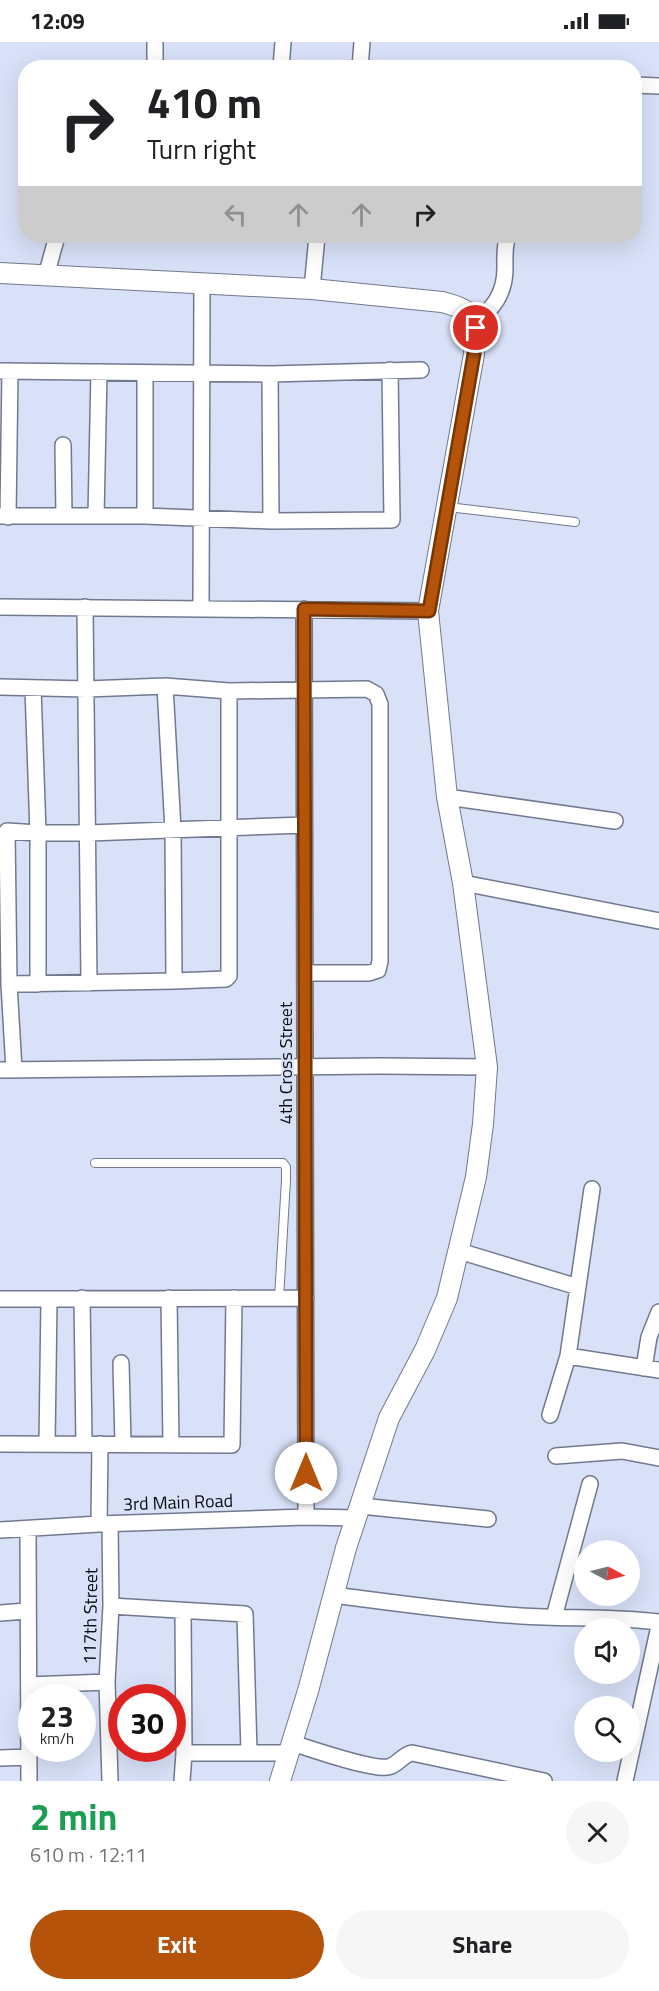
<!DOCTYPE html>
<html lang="en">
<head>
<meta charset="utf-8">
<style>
  body { margin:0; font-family:"Titillium Web",sans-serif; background:#f6f6f6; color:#202124; height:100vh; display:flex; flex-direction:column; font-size:22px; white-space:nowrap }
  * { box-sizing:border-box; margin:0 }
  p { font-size:20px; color:#757577 }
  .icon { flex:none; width:33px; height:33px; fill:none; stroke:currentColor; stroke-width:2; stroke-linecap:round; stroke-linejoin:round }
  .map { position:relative; height:1739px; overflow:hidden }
  .drawer { display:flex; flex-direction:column; background:#fff; flex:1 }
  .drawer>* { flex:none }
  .guide { position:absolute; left:18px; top:18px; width:624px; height:183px; border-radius:24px; box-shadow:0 6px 24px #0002; background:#fff; color:#202124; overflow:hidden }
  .needle { width:39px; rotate:97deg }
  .fabs { position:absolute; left:574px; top:1498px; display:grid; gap:12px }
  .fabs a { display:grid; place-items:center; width:66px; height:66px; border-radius:50%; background:#fff; box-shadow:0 6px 24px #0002; font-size:30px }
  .speed { position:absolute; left:18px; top:1642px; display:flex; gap:12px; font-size:30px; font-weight:700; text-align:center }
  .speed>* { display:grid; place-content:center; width:78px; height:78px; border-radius:50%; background:#fff; box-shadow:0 6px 24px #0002; line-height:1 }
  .speed small { font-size:15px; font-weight:400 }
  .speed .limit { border:9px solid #d22; background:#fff; color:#111 }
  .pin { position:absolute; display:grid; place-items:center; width:51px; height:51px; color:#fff; margin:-26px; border:3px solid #fff; border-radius:50%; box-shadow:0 2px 6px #0007 }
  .me { position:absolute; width:66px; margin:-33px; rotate:0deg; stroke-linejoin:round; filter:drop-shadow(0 0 4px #0008) }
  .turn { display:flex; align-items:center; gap:21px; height:126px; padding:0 30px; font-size:27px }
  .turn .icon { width:78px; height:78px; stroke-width:2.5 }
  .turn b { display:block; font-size:42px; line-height:51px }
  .lanes { display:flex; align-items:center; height:57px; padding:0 30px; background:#0003; justify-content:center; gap:30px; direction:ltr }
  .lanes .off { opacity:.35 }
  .round { display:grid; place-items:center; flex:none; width:63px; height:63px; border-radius:32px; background:#f6f6f6 }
  .headline { display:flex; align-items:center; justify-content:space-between; height:102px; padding:0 30px }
  h1 { font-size:36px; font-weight:700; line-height:45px; color:#1e9e55 }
  .button { display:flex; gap:12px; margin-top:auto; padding:12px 30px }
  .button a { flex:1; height:69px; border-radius:36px; background:#b45309; color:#fff; font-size:24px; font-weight:700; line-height:69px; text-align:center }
  .button a+a { background:#f6f6f6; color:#202124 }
  .status { display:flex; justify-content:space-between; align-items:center; height:42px; padding:0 30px; background:#fff; direction:ltr }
  .status svg { height:16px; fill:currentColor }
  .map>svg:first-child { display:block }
</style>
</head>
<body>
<div class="status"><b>12:09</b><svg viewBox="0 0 49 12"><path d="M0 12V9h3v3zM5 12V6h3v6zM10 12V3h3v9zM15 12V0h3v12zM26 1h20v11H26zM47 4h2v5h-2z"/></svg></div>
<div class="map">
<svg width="659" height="1739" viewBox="0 0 659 1739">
  <rect width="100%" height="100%" fill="#d8e1f8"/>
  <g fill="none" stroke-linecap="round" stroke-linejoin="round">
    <!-- lane casing -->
    <g stroke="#71798e" stroke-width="10">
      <path id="lane" d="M448,465L575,480
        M95,1121H283L286,1125V1138L279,1256"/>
    </g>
    <!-- street casing -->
    <g stroke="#71798e" stroke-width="18">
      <path id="street" d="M155,0V26
        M281,26L283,0
        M360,26L362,0
        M634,43L659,44
        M46,234L57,194
        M312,247L317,194
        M475,283C493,265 505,253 505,226C505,215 504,204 508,194
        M0,329L270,332L421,328
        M145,331V474
        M270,332L271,479
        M63,403L64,474
        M0,474H145L271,479L392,478L390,328
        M96,474L99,330
        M8,475L10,329
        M0,565L428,569
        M85,565L89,941
        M201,566L202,241
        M304,567L306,1475
        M0,645L87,647L165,644
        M229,649L367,647L376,652L380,662V919L378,928L369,931H305
        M447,755L615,779
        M463,841L659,879
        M9,942L174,939L173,788L165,644L229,649V934L226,937L174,939
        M38,942V791H89L304,783
        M0,1028L380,1024L487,1025
        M14,1028L9,942L7,789L38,791L33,646
        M459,1209L578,1245
        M82,1256L84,1402
        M169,1256L171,1403
        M0,1257L306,1256
        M568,1314L659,1328
        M121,1321L123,1402
        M644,1326L649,1295L659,1270
        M550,1373L568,1314L592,1147
        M0,1402L232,1403L234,1256
        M47,1402L49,1258
        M556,1414L622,1409L659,1416
        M361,1464L488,1477
        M99,1482L100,1402
        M110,1482L111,1564L107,1640L110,1739
        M28,1487L29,1739
        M0,1488L99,1482L306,1475L357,1476
        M334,1553C396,1561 458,1570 521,1574C567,1577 613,1574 659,1580
        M111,1564L245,1572L249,1710
        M183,1569L184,1711H289
        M0,1571L27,1569
        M554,1575L590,1442
        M29,1643L107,1640
        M292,1701C311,1707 372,1728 388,1725C398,1723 402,1713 412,1711L544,1739
        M0,1716L29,1715
        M182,1739L184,1711
        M625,1739L659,1584"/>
    </g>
    <!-- secondary casing -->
    <g stroke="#71798e" stroke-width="22">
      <path id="secondary" d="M0,231L312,247L442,260C478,269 477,278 474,312L428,569L447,755L463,841L487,1025L483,1082L476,1135L447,1256L425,1308L389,1376L346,1506L308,1649L280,1739"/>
    </g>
    <!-- lane -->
    <use href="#lane" stroke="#fff" stroke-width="8"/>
    <!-- street -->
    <use href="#street" stroke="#fff" stroke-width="15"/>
    <!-- secondary -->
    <use href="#secondary" stroke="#fff" stroke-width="20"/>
  </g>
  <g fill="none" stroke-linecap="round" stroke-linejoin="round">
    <!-- route casing -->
    <g stroke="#753606" stroke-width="15">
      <path id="route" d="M306,1431L304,567L429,569L474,312L476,286"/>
    </g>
    <!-- route -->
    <use href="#route" stroke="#b45309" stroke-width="10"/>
  </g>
  <g text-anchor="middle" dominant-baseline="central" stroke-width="4.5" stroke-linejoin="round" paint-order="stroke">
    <!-- street labels -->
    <g font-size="18" fill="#0a0d14" stroke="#d8e1f8">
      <text transform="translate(285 1021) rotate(-90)">4th Cross Street</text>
      <text transform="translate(178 1460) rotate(-2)">3rd Main Road</text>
      <text transform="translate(90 1574) rotate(-89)">117th Street</text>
    </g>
  </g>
</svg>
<div class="fabs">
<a><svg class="needle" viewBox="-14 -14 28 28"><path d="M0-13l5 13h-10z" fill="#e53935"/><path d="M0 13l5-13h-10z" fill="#757577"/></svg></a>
<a><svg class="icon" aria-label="sound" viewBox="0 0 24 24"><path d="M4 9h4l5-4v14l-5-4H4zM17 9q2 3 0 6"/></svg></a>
<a><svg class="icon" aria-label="search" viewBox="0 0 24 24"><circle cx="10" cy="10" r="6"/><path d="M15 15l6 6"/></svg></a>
</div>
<div class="speed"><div>23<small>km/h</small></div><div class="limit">30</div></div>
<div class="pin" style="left:476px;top:286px;background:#d93025"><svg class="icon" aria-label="arrive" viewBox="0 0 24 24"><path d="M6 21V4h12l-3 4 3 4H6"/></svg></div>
<svg class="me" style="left:306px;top:1431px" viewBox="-20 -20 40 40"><circle r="19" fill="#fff"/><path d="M0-13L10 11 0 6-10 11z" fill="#b45309"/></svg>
<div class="guide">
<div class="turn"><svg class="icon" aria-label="right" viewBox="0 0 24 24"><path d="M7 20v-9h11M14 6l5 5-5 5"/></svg><div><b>410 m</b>Turn right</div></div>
<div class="lanes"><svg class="icon off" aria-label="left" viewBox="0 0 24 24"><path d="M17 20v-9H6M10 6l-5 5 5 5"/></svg><svg class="icon off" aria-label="ahead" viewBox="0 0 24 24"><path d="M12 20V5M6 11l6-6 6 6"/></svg><svg class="icon off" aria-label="ahead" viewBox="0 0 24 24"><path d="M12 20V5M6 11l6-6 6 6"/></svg><svg class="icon" aria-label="right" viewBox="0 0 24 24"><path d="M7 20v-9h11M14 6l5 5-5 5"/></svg></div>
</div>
</div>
<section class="drawer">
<div class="headline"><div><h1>2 min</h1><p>610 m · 12:11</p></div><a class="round"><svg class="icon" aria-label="close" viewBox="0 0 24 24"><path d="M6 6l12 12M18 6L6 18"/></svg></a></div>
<div class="button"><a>Exit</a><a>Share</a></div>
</section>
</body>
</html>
